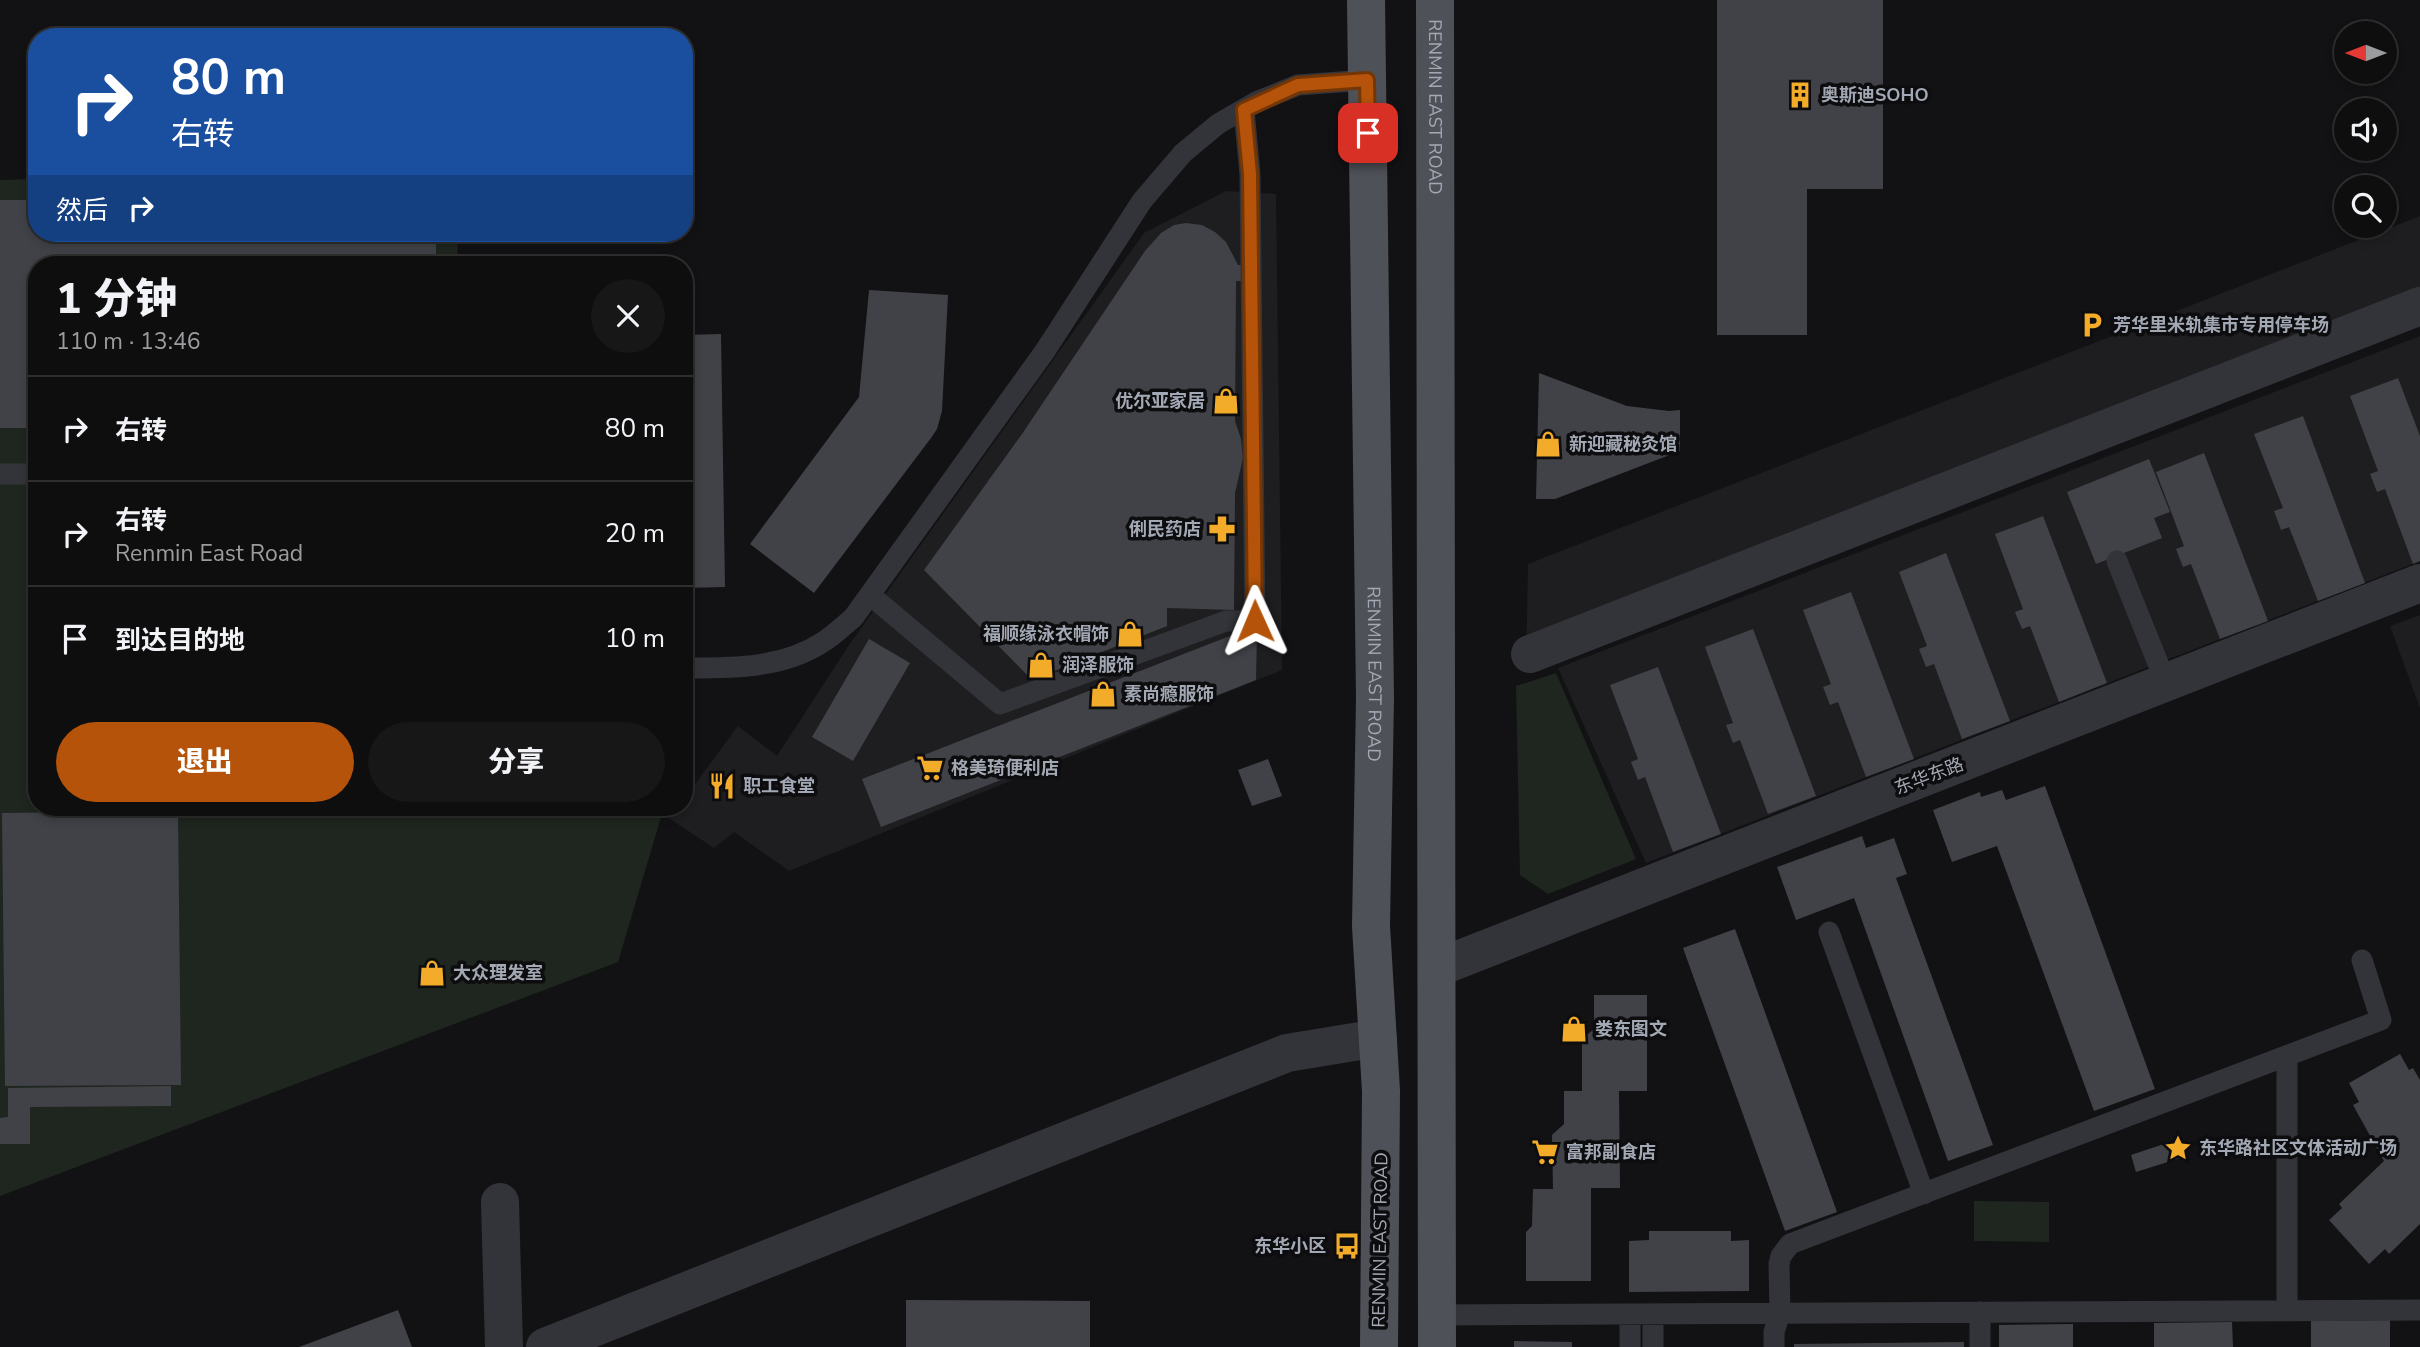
<!DOCTYPE html>
<html lang="zh">
<head>
<meta charset="utf-8">
<style>
  body { margin:0; font-family:"Nunito Sans","Noto Sans SC",sans-serif; background:#171718; color:#f1f3f6; height:100vh; display:flex; flex-direction:column; font-size:26px; white-space:nowrap }
  * { box-sizing:border-box; margin:0 }
  p { font-size:23px; color:#9b9c9e }
  .icon { flex:none; width:38px; height:38px; fill:none; stroke:currentColor; stroke-width:2; stroke-linecap:round; stroke-linejoin:round }
  .map { position:relative; flex:1; overflow:hidden }
  .drawer { position:absolute; left:28px; top:256px; width:665px; height:560px; display:flex; flex-direction:column; background:#0e0e0f; border-radius:28px; box-shadow:0 4px 10px #0003,0 0 0 2px #2e2e2f }
  .drawer>* { flex:none }
  .hud { position:absolute; left:28px; top:28px; width:665px; height:214px; border-radius:28px; box-shadow:0 4px 10px #0003,0 0 0 2px #2e2e2f; background:#1a4fa0; color:#fff; overflow:hidden }
  .needle { width:46px; rotate:270deg }
  .buttons { position:absolute; left:2334px; top:21px; display:grid; gap:14px }
  .buttons a { display:grid; place-items:center; width:63px; height:63px; border-radius:50%; background:#0e0e0f; box-shadow:0 4px 10px #0003,0 0 0 2px #2e2e2f; font-size:35px }
  .pin { position:absolute; display:grid; place-items:center; width:60px; height:60px; color:#fff; margin:-30px; border-radius:14px; box-shadow:0 4px 10px #0006 }
  .me { position:absolute; width:77px; margin:-38px; rotate:359deg; stroke-linejoin:round; filter:drop-shadow(0 0 5px #0008) }
  .turn { display:flex; align-items:center; gap:24px; height:147px; padding:0 28px; font-size:32px }
  .turn .icon { width:91px; height:91px; stroke-width:2.5 }
  .turn b { display:block; font-size:49px; line-height:60px }
  .then { display:flex; align-items:center; height:66px; padding:0 28px; background:#0003; gap:14px; font-size:26px }
  .round { display:grid; place-items:center; flex:none; width:74px; height:74px; border-radius:37px; background:#171718 }
  .overview { display:flex; align-items:center; justify-content:space-between; height:119px; padding:0 28px }
  h1 { font-size:42px; font-weight:800; line-height:52px }
  .button { display:flex; gap:14px; margin-top:auto; padding:14px 28px }
  .button a { flex:1; height:80px; border-radius:42px; background:#b45309; color:#fff; font-size:28px; font-weight:800; line-height:80px; text-align:center }
  .button a+a { background:#171718; color:#f1f3f6 }
  ul { padding:0; list-style:none }
  li { display:flex; align-items:center; gap:21px; height:105px; padding:0 28px; border-top:2px solid #2e2e2f }
  li div { flex:1 }
  li b { display:block; font-size:26px }
  li em { font-style:normal }
  .map>svg:first-child { display:block }
</style>
</head>
<body>
<div class="map">
<svg width="2420" height="1347" viewBox="0 0 2420 1347">
  <rect width="100%" height="100%" fill="#121214"/>
  <!-- built -->
  <path fill="#1e1e21" d="M1226,191L1276,194L1282,670L789,871L734,832L714,848L670,819L679,807H684V799L738,726L777,756L849,645L1144,233Z
    M2420,216V320L1526,670L1528,564Z
    M2420,336V561L1646,863L1558,668Z
    M2420,615V708L2390,626Z"/>
  <!-- green -->
  <path fill="#1e261f" d="M37,179V233H457L458,264H37V807H664L618,962L0,1196V180Z
    M1556,673L1636,859L1548,894L1520,875L1516,686Z
    M1974,1201L2049,1202V1242L1974,1241Z"/>
  <!-- building -->
  <path fill="#414247" d="M1717,0H1883V189H1807V335H1717Z
    M0,200H37V233H436V264H37V428H0Z
    M1186,223L1202,225L1215,232L1226,242L1238,265H1242V281H1236L1235,421L1241,439L1243,458L1235,493L1234,610L1167,608V626L1032,680L924,570L1022,434L1145,251L1161,233L1174,225Z
    M869,290L948,295L942,411L937,429L931,438L814,593L750,544L859,397Z
    M721,334L725,587L684,588V335Z
    M1539,373L1627,406L1669,411L1680,410V451L1555,499H1536Z
    M2398,378L2420,436V561L2413,564L2385,489L2377,492L2370,474L2378,471L2350,396Z
    M2303,416L2365,583L2318,601L2289,527L2281,530L2274,511L2283,508L2254,434Z
    M2204,453L2268,621L2220,639L2191,564L2183,567L2176,549L2184,546L2156,472Z
    M2149,459L2170,512L2154,518L2162,538L2096,564L2067,492Z
    M2043,516L2107,683L2059,702L2030,626L2022,629L2015,612L2023,609L1995,534Z
    M1946,553L2010,721L1962,739L1934,664L1926,667L1919,649L1927,646L1899,572Z
    M1851,592L1914,759L1866,777L1838,702L1830,705L1823,687L1831,684L1803,610Z
    M1753,629L1816,796L1768,814L1740,740L1733,743L1726,725L1733,723L1705,647Z
    M1257,633L1256,680L881,827L862,779L1235,634Z
    M869,639L910,663L853,761L812,737Z
    M1658,667L1721,834L1673,852L1645,777L1638,780L1631,762L1638,759L1610,685Z
    M1268,759L1282,796L1252,806L1238,770Z
    M2045,786L2155,1089L2094,1111L1997,846L1952,862L1933,810L1980,792L1981,797L2002,790L2006,800Z
    M178,811L181,1085L5,1086L2,813Z
    M1862,836L1866,848L1894,838L1907,874L1896,878L1993,1145L1948,1161L1854,898L1796,920L1777,867Z
    M1735,929L1837,1212L1785,1231L1683,948Z
    M1594,995H1647V1091H1619L1620,1188H1591V1281H1526V1232L1532,1226L1533,1189H1553L1552,1135L1564,1124V1091H1582V1039L1594,1029Z
    M2400,1054L2409,1070L2413,1068L2420,1080V1224L2389,1254L2385,1249L2369,1264L2329,1220L2342,1208L2339,1204L2384,1161L2353,1105L2359,1102L2349,1083Z
    M171,1086V1106L30,1107V1144H0V1118L8,1117V1088Z
    M2182,1138L2187,1156L2136,1172L2131,1155Z
    M1649,1231H1731V1241L1749,1240V1291L1629,1292V1241L1649,1240Z
    M906,1300L1090,1301V1347H906Z
    M398,1310L412,1347H299Z
    M2390,1320V1347H2311V1321Z
    M2232,1322L2233,1347H2154V1323Z
    M2073,1324V1347H1999V1325Z
    M1514,1341L1572,1342V1347H1514Z
    M1964,1342V1347H1794V1344Z"/>
  <g fill="none" stroke-linecap="round" stroke-linejoin="round">
    <!-- lane -->
    <path stroke="#333439" stroke-width="21" d="M0,474H37
      M2117,561L2166,683
      M870,595L1000,704L1226,621H1255L1250,174L1244,110
      M684,668C731,668 782,669 823,642C834,635 843,626 853,618L1045,351L1142,201L1183,153L1218,124L1256,102L1298,85L1367,80
      M1829,932L1924,1194
      M2287,1057V1310
      M1980,1312V1347
      M1437,1315L2420,1310
      M1630,1347V1315
      M1653,1347V1314
      M1774,1347V1332L1780,1313L1779,1264L1781,1256L1790,1244L2381,1020L2362,960"/>
    <!-- street -->
    <path stroke="#333439" stroke-width="38" d="M1530,654L2420,306
      M1437,968L2420,583
      M500,1202L504,1347
      M545,1347L1287,1053L1378,1038"/>
    <!-- primary -->
    <g stroke="#4f5158" stroke-width="38">
      <path id="s1" d="M1366,0L1375,698L1371,926L1381,1091L1379,1347"/>
      <path id="s2" d="M1435,0L1437,1347"/>
    </g>
  </g>
  <g fill="none" stroke-linecap="round" stroke-linejoin="round">
    <!-- route casing -->
    <g stroke="#753606" stroke-width="18">
      <path id="route" d="M1255,621L1250,174L1244,110L1298,85L1367,80L1368,133"/>
    </g>
    <!-- route -->
    <use href="#route" stroke="#b45309" stroke-width="12"/>
  </g>
  <!-- icons -->
  <defs>
    <g id="building-bare" transform="scale(2.1)"><path d="M-4-6H4V6H1V3H-1V6H-4ZM-2.5-4.3h1.7v1.8h-1.7ZM.8-4.3h1.7v1.8H.8ZM-2.5-1h1.7V.8h-1.7ZM.8-1h1.7V.8H.8Z" fill="#f3ab2a" stroke="#0d0d0f" stroke-width="2.5" paint-order="stroke"/></g>
    <g id="parking-bare" transform="scale(2.1)"><path d="M-3.5-5.5H1a3.5 3.5 0 0 1 0 7H-1V5.5H-3.5ZM-1-3.4V-.6H.8a1.4 1.4 0 0 0 0-2.8Z" fill="#f3ab2a" stroke="#0d0d0f" stroke-width="2.5" paint-order="stroke"/></g>
    <g id="shop-bare" transform="scale(2.1)"><path d="M-5-2.5h2.3a2.7 3.5 0 0 1 5.4 0H5L5.5 6h-11ZM-1.5-2.5h3a1.5 2.3 0 0 0-3 0Z" fill="#f3ab2a" stroke="#0d0d0f" stroke-width="2.5" paint-order="stroke"/></g>
    <g id="pharmacy-bare" transform="scale(2.1)"><path d="M-2-6h4v4h4v4h-4v4h-4v-4h-4v-4h4Z" fill="#f3ab2a" stroke="#0d0d0f" stroke-width="2.5" paint-order="stroke"/></g>
    <g id="supermarket-bare" transform="scale(2.1)"><path d="M-6-5.5h2.5l.6 2H6L4.5 2H-2.5L-4.4-4H-6ZM-1.5 3.2a1.3 1.3 0 1 0 .1 0ZM3 3.2a1.3 1.3 0 1 0 .1 0Z" fill="#f3ab2a" stroke="#0d0d0f" stroke-width="2.5" paint-order="stroke"/></g>
    <g id="restaurant-bare" transform="scale(2.1)"><path d="M-5-6h1v4h1v-4h1v4h1v-4h1v5L-1.5 .5V6h-2V.5L-5-1ZM5-6V6H3V1.5H1.5Q1.5-4 5-6Z" fill="#f3ab2a" stroke="#0d0d0f" stroke-width="2.5" paint-order="stroke"/></g>
    <g id="sight-bare" transform="scale(2.1)"><path d="M0-6L1.8-2.2L6-1.7L2.9 1.2L3.7 5.4L0 3.3L-3.7 5.4L-2.9 1.2L-6-1.7L-1.8-2.2Z" fill="#f3ab2a" stroke="#0d0d0f" stroke-width="2.5" paint-order="stroke"/></g>
    <g id="bus-bare" transform="scale(2.1)"><path d="M-5-6H5V4H4V6H2V4H-2V6H-4V4H-5ZM-3.5-4V0h7V-4ZM-3.5 1.2v1.5H-2V1.2ZM2 1.2v1.5H3.5V1.2Z" fill="#f3ab2a" stroke="#0d0d0f" stroke-width="2.5" paint-order="stroke"/></g>
  </defs>
  <g fill-rule="evenodd">
    <use href="#building-bare" x="1800" y="95"/>
    <use href="#parking-bare" x="2092" y="325"/>
    <use href="#shop-bare" x="1226" y="401"/>
    <use href="#shop-bare" x="1548" y="444"/>
    <use href="#pharmacy-bare" x="1222" y="529"/>
    <use href="#shop-bare" x="1130" y="634"/>
    <use href="#shop-bare" x="1041" y="665"/>
    <use href="#shop-bare" x="1103" y="694"/>
    <use href="#supermarket-bare" x="930" y="768"/>
    <use href="#restaurant-bare" x="722" y="786"/>
    <use href="#shop-bare" x="432" y="973"/>
    <use href="#shop-bare" x="1574" y="1029"/>
    <use href="#sight-bare" x="2178" y="1148"/>
    <use href="#supermarket-bare" x="1545" y="1152"/>
    <use href="#bus-bare" x="1347" y="1246"/>
  </g>
  <g text-anchor="middle" dominant-baseline="central" stroke-width="7" stroke-linejoin="round" paint-order="stroke">
    <!-- poi labels -->
    <g font-size="18" font-weight="bold" fill="#a3a9b4" stroke="#0d0d0f" text-anchor="start">
      <text x="1821" y="95">奥斯迪SOHO</text>
      <text x="2113" y="325">芳华里米轨集市专用停车场</text>
      <text x="1205" y="401" text-anchor="end">优尔亚家居</text>
      <text x="1569" y="444">新迎藏秘灸馆</text>
      <text x="1201" y="529" text-anchor="end">俐民药店</text>
      <text x="1109" y="634" text-anchor="end">福顺缘泳衣帽饰</text>
      <text x="1062" y="665">润泽服饰</text>
      <text x="1124" y="694">素尚瘾服饰</text>
      <text x="951" y="768">格美琦便利店</text>
      <text x="743" y="786">职工食堂</text>
      <text x="453" y="973">大众理发室</text>
      <text x="1595" y="1029">娄东图文</text>
      <text x="2199" y="1148">东华路社区文体活动广场</text>
      <text x="1566" y="1152">富邦副食店</text>
      <text x="1326" y="1246" text-anchor="end">东华小区</text>
    </g>
    <!-- street labels -->
    <g font-size="18" fill="#a3a9b4" stroke="#0d0d0f">
      <text stroke="none"><textPath href="#s2" startOffset="107">RENMIN EAST ROAD</textPath></text>
      <text stroke="none"><textPath href="#s1" startOffset="674">RENMIN EAST ROAD</textPath></text>
      <text transform="translate(1929 776) rotate(-21)">东华东路</text>
      <text transform="translate(1380 1240) rotate(-89)">RENMIN EAST ROAD</text>
    </g>
  </g>
</svg>
<div class="buttons">
<a><svg class="needle" viewBox="-14 -14 28 28"><path d="M0-13l5 13h-10z" fill="#e53935"/><path d="M0 13l5-13h-10z" fill="#9b9c9e"/></svg></a>
<a><svg class="icon" aria-label="sound" viewBox="0 0 24 24"><path d="M4 9h4l5-4v14l-5-4H4zM17 9q2 3 0 6"/></svg></a>
<a><svg class="icon" aria-label="search" viewBox="0 0 24 24"><circle cx="10" cy="10" r="6"/><path d="M15 15l6 6"/></svg></a>
</div>
<div class="pin" style="left:1368px;top:133px;background:#d93025"><svg class="icon" aria-label="arrive" viewBox="0 0 24 24"><path d="M6 21V4h12l-3 4 3 4H6"/></svg></div>
<svg class="me" style="left:1255px;top:621px" viewBox="-20 -20 40 40"><path d="M0-17L14 15 0 8-14 15z" fill="#b45309" stroke="#fff" stroke-width="4"/></svg>
<div class="hud">
<div class="turn"><svg class="icon" aria-label="right" viewBox="0 0 24 24"><path d="M7 20v-9h11M14 6l5 5-5 5"/></svg><div><b>80 m</b>右转</div></div>
<div class="then">然后<svg class="icon" aria-label="right" viewBox="0 0 24 24"><path d="M7 20v-9h11M14 6l5 5-5 5"/></svg></div>
</div>
<section class="drawer">
<div class="overview"><div><h1>1 分钟</h1><p>110 m · 13:46</p></div><a class="round"><svg class="icon" aria-label="close" viewBox="0 0 24 24"><path d="M6 6l12 12M18 6L6 18"/></svg></a></div>
<ul>
<li><svg class="icon" aria-label="right" viewBox="0 0 24 24"><path d="M7 20v-9h11M14 6l5 5-5 5"/></svg><div><b>右转</b></div><em>80 m</em></li>
<li><svg class="icon" aria-label="right" viewBox="0 0 24 24"><path d="M7 20v-9h11M14 6l5 5-5 5"/></svg><div><b>右转</b><p>Renmin East Road</p></div><em>20 m</em></li>
<li><svg class="icon" aria-label="arrive" viewBox="0 0 24 24"><path d="M6 21V4h12l-3 4 3 4H6"/></svg><div><b>到达目的地</b></div><em>10 m</em></li>
</ul>
<div class="button"><a>退出</a><a>分享</a></div>
</section>
</div>
</body>
</html>
